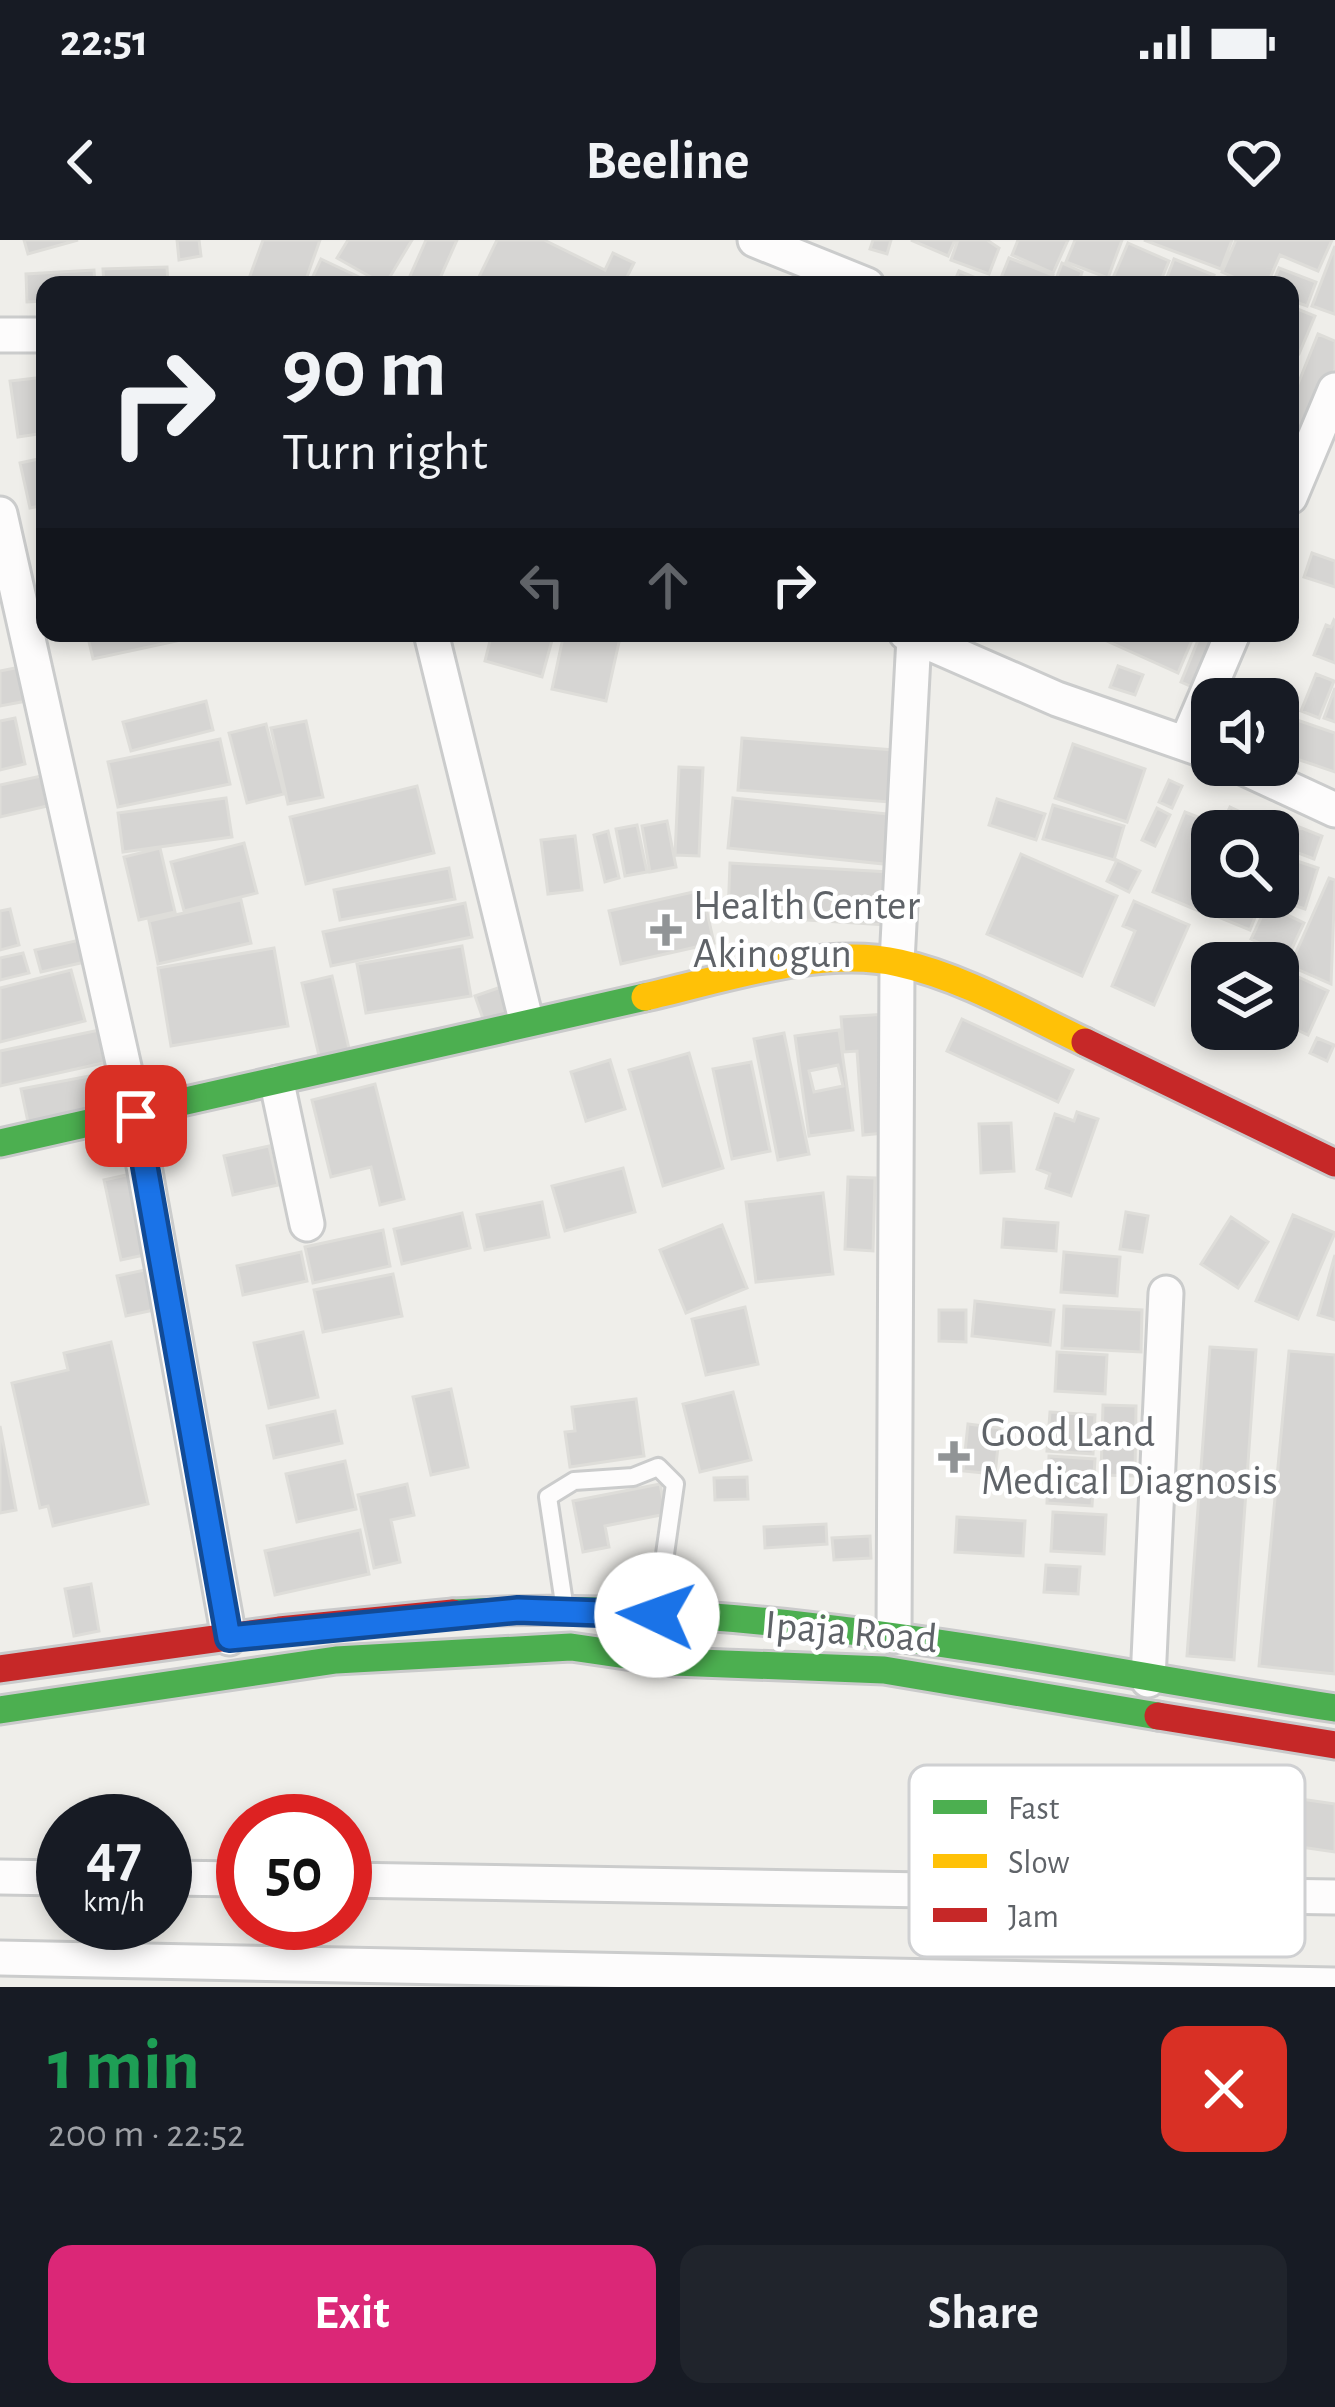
<!DOCTYPE html>
<html lang="en">
<head>
<meta charset="utf-8">
<style>
  body { margin:0; font-family:"Alegreya Sans",sans-serif; background:#20242c; color:#f1f3f6; height:100vh; display:flex; flex-direction:column; font-size:45px; white-space:nowrap }
  * { box-sizing:border-box; margin:0 }
  p { font-size:39px; color:#9ea1a6 }
  .icon { flex:none; width:66px; height:66px; fill:none; stroke:currentColor; stroke-width:2; stroke-linecap:round; stroke-linejoin:round }
  .map { position:relative; height:1747px; overflow:hidden }
  .details { display:flex; flex-direction:column; background:#171b24; flex:1 }
  .details>* { flex:none }
  .banner { position:absolute; left:36px; top:36px; width:1263px; height:366px; border-radius:24px; box-shadow:0 6px 18px #0003; background:#171b24; color:#f1f3f6; overflow:hidden }
  .controls { position:absolute; left:1191px; top:438px; display:grid; gap:24px }
  .controls a { display:grid; place-items:center; width:108px; height:108px; border-radius:24px; background:#171b24; box-shadow:0 6px 18px #0003; font-size:60px }
  .speed { position:absolute; left:36px; top:1554px; display:flex; gap:24px; font-size:60px; font-weight:700; text-align:center }
  .speed>* { display:grid; place-content:center; width:156px; height:156px; border-radius:50%; background:#171b24; box-shadow:0 6px 18px #0003; line-height:1 }
  .speed small { font-size:30px; font-weight:400 }
  .speed .limit { border:18px solid #d22; background:#fff; color:#111 }
  .pin { position:absolute; display:grid; place-items:center; width:102px; height:102px; color:#fff; margin:-51px; border-radius:24px; box-shadow:0 6px 18px #0006 }
  .me { position:absolute; width:132px; margin:-66px; rotate:273deg; stroke-linejoin:round; filter:drop-shadow(0 0 9px #0008) }
  .turn { display:flex; align-items:center; gap:42px; height:252px; padding:0 48px; font-size:54px }
  .turn .icon { width:156px; height:156px; stroke-width:2.5 }
  .turn b { display:block; font-size:84px; line-height:102px }
  .lanes { display:flex; align-items:center; height:114px; padding:0 48px; background:#0003; justify-content:center; gap:60px; direction:ltr }
  .lanes .off { opacity:.35 }
  .round { display:grid; place-items:center; flex:none; width:126px; height:126px; border-radius:24px; background:#20242c }
  .headline { display:flex; align-items:center; justify-content:space-between; height:204px; padding:0 48px }
  h1 { font-size:72px; font-weight:700; line-height:90px; color:#1e9e55 }
  .button { display:flex; gap:24px; margin-top:auto; padding:24px 48px }
  .button a { flex:1; height:138px; border-radius:24px; background:#db2777; color:#fff; font-size:48px; font-weight:700; line-height:138px; text-align:center }
  .button a+a { background:#20242c; color:#f1f3f6 }
  .status { display:flex; justify-content:space-between; align-items:center; height:84px; padding:0 60px; background:#171b24; direction:ltr }
  .status svg { height:33px; fill:currentColor }
  header { display:flex; justify-content:space-between; align-items:center; height:156px; padding:0 48px; background:#171b24; font-size:54px; font-weight:700 }
  .map>svg:first-child { display:block }
</style>
</head>
<body>
<div class="status"><b>22:51</b><svg viewBox="0 0 49 12"><path d="M0 12V9h3v3zM5 12V6h3v6zM10 12V3h3v9zM15 12V0h3v12zM26 1h20v11H26zM47 4h2v5h-2z"/></svg></div>
<header><svg class="icon" aria-label="back" viewBox="0 0 24 24"><path d="M15 5l-7 7 7 7"/></svg>Beeline<svg class="icon" aria-label="heart" viewBox="0 0 24 24"><path d="M12 20l-8-8c-3-5 5-10 8-4 3-6 11-1 8 4z"/></svg></header>
<div class="map">
<svg width="1335" height="1747" viewBox="0 0 1335 1747">
  <rect width="100%" height="100%" fill="#efeeea"/>
  <!-- building -->
  <path fill="#d6d5d3" stroke="#deddd9" stroke-width="3" fill-rule="evenodd" d="M24,0H78L28,14Z
    M177,0H199L201,16L179,20Z
    M263,0H320L304,45L247,44Z
    M348,0H412L385,45L337,18Z
    M426,0H457L437,45H406Z
    M497,0H544L605,30L613,13L634,23L623,45H475Z
    M873,0H891L887,14L870,9Z
    M911,0H955L948,16Z
    M958,0H987L999,8L989,34L951,20Z
    M1018,0H1068L1053,33L1012,15Z
    M1075,0H1122L1108,38L1066,22Z
    M1144,0H1232L1221,29Z
    M1236,0H1332L1318,31L1280,15L1267,45H1251L1222,32Z
    M1128,3L1169,21L1159,45H1110Z
    M1335,6V72L1334,74L1312,66Z
    M1009,18L1053,35L1049,45H1020L1001,38Z
    M321,19L376,45H309Z
    M1174,19L1214,35L1210,45H1164Z
    M1062,23L1082,32L1078,45H1054Z
    M167,27L168,45H104L103,29Z
    M1279,28L1316,42L1307,66L1290,60V45H1272Z
    M94,30L95,45H45V61L27,62L26,34Z
    M959,31L976,38L973,45H953Z
    M1290,66L1315,76L1299,114L1290,111Z
    M1318,94L1335,101V129L1308,196L1290,188V164Z
    M45,137V193L18,197L10,141Z
    M45,203V265L30,268L20,223L43,218L41,204Z
    M1312,313L1335,321V347L1304,337Z
    M1334,380L1335,381V423L1314,415L1326,385L1331,387Z
    M87,393H199L200,396L93,419Z
    M492,393H554L542,437L485,421Z
    M564,393H621L606,461L552,449Z
    M1089,393H1195L1178,433Z
    M1201,393H1219L1197,449L1181,442Z
    M25,426L32,460L0,466V431Z
    M1118,426L1143,435L1135,455L1110,447Z
    M1316,434L1334,441L1319,478L1301,471Z
    M1267,441L1287,451L1281,463L1261,453Z
    M1335,448V482L1324,478Z
    M206,461L213,490L131,511L123,482Z
    M15,478L25,524L0,530V481Z
    M1297,480L1335,493V532L1285,515Z
    M306,481L323,557L288,564L271,488Z
    M266,484L284,554L247,563L229,493Z
    M742,498L893,510L889,562L738,550Z
    M220,499L230,544L118,567L108,522Z
    M1073,504L1145,529L1127,582L1055,558Z
    M679,527L703,528L699,616L675,615Z
    M41,536L47,566L0,577V545Z
    M1169,540L1182,546L1172,568L1159,562Z
    M417,546L434,613L306,644L290,577Z
    M226,558L232,597L123,612L118,573Z
    M733,558L888,574L884,624L728,608Z
    M997,559L1045,574L1036,600L989,585Z
    M1053,565L1124,586L1114,620L1043,599Z
    M1230,567L1245,574L1237,591L1222,584Z
    M1157,568L1170,575L1155,606L1142,600Z
    M1185,572L1231,590L1212,591V638L1199,671L1153,652Z
    M1249,578L1265,585L1262,591H1244Z
    M667,581L676,627L650,632L642,586Z
    M637,585L647,632L625,636L616,589Z
    M1299,587L1322,596L1314,619L1290,610Z
    M608,591L619,638L605,642L594,595Z
    M575,596L582,650L548,654L541,600Z
    M244,603L257,653L184,671L171,622Z
    M160,608L175,672L139,680L124,617Z
    M1021,614L1117,656L1082,736L987,694Z
    M1291,619L1318,628L1305,669L1278,660Z
    M1117,620L1140,631L1129,652L1107,641Z
    M730,623L889,632L886,685L728,675Z
    M449,628L455,659L340,680L334,650Z
    M1329,638L1335,640L1331,744L1290,726Z
    M702,650L714,703L621,724L609,671Z
    M1212,657H1263L1250,690L1206,672Z
    M241,660L251,703L158,724L149,681Z
    M1134,661L1189,685L1154,765L1112,746L1135,691L1123,686Z
    M465,663L472,697L331,726L323,692Z
    M1267,665L1304,683L1288,717L1251,699Z
    M10,669L19,705L0,710V671Z
    M93,697L98,719L41,732L35,710Z
    M462,706L471,756L366,773L357,724Z
    M274,708L288,786L171,806L158,728Z
    M1244,709L1272,723H1237Z
    M23,713L29,733L0,740V718Z
    M71,730L85,781L0,802V748Z
    M1290,733L1328,751L1308,795L1278,781V759Z
    M332,736L350,813L320,820L302,743Z
    M504,746L515,780L487,790L475,756Z
    M887,774L896,892L863,895L857,811L844,812L841,777Z
    M962,779L1073,830L1058,862L947,811Z
    M104,789L112,821L0,846V811Z
    M839,790L853,890L809,896L795,796ZM838,825L843,846L814,852L809,831Z
    M784,793L809,914L778,920L754,799Z
    M1317,798L1334,805L1327,821L1310,813Z
    M689,813L723,928L663,946L629,830Z
    M610,820L625,869L586,881L571,832Z
    M751,822L770,911L732,919L713,829Z
    M100,834L106,867L28,882L21,849Z
    M375,844L404,959L380,965L371,927L331,937L312,860Z
    M1077,872L1098,879L1071,956L1046,948L1050,934L1037,929L1055,874L1074,881Z
    M1011,883L1014,931L981,933L979,884Z
    M269,906L278,945L233,955L224,916Z
    M623,928L635,972L565,991L552,946Z
    M140,932L158,1012L121,1020L104,940Z
    M848,937L875,938L873,1011L845,1009Z
    M823,953L833,1034L756,1042L746,962Z
    M542,962L549,997L485,1010L477,975Z
    M1126,972L1148,976L1142,1012L1120,1009Z
    M462,973L470,1008L402,1024L394,989Z
    M1293,975L1335,993L1298,1079L1256,1061Z
    M1231,977L1268,1002L1238,1048L1201,1024Z
    M1004,979L1058,983L1056,1011L1002,1007Z
    M722,985L747,1048L686,1073L660,1010Z
    M383,990L390,1026L313,1043L305,1007Z
    M301,1012L307,1041L243,1055L237,1026Z
    M1064,1012L1120,1017L1117,1056L1061,1052Z
    M1335,1015V1080L1318,1075Z
    M154,1028L163,1068L126,1076L117,1036Z
    M393,1034L402,1076L323,1092L314,1050Z
    M975,1061L1054,1070L1050,1105L972,1096Z
    M1064,1066L1142,1070L1141,1112L1062,1108Z
    M745,1067L758,1124L706,1135L692,1079Z
    M939,1070H966V1102L939,1101Z
    M303,1092L318,1157L269,1168L254,1103Z
    M111,1102L148,1264L53,1286L48,1266L40,1268L12,1143L68,1130L64,1113Z
    M1210,1107L1256,1110L1234,1420L1187,1416Z
    M1289,1111L1335,1115V1434L1259,1426Z
    M1057,1112L1107,1115L1105,1154L1055,1151Z
    M451,1149L468,1227L431,1235L413,1157Z
    M733,1152L751,1220L700,1232L683,1164Z
    M636,1159L644,1216L570,1227L565,1192L575,1191L572,1167Z
    M1103,1165L1136,1166L1135,1236L1101,1235Z
    M335,1171L342,1203L274,1218L267,1186Z
    M1050,1172L1095,1175L1093,1214L1047,1211Z
    M968,1184L1000,1188L995,1234L963,1231Z
    M0,1186L16,1270L0,1273Z
    M1049,1216L1095,1219L1092,1266L1047,1263Z
    M345,1221L356,1269L297,1282L286,1234Z
    M747,1237L748,1259L715,1260L714,1238Z
    M407,1244L414,1275L391,1280L400,1322L374,1328L358,1255Z
    M660,1244L666,1274L605,1286L609,1307L583,1312L573,1261Z
    M1053,1272L1106,1275L1104,1314L1051,1311Z
    M957,1277L1025,1281L1023,1316L955,1312Z
    M826,1284L827,1304L765,1308L764,1287Z
    M360,1290L369,1334L275,1355L265,1311Z
    M870,1296L871,1318L834,1320L832,1298Z
    M1046,1325L1080,1327L1078,1354L1044,1352Z
    M91,1344L99,1391L74,1396L65,1349Z
    M1273,1555L1335,1564V1612L1267,1602Z"/>
  <g fill="none" stroke-linecap="round" stroke-linejoin="round">
    <!-- lane casing -->
    <g stroke="#cbcccc" stroke-width="22">
      <path id="lane" d="M564,1363L548,1257L574,1241L633,1237L658,1227L675,1244L657,1370"/>
    </g>
    <!-- street casing -->
    <g stroke="#cbcccc" stroke-width="39">
      <path id="street" d="M755,0L867,45
        M0,95H45
        M1290,257L1335,150
        M0,274L135,876L229,1398
        M431,393L526,780
        M906,393L1057,459L1212,513
        M1187,501L1233,393
        M1238,525L1335,570
        M277,843L307,984
        M894,1396L897,722L914,397
        M1148,1440L1166,1053
        M0,1637L63,1638
        M165,1638L243,1639
        M345,1640L1335,1657
        M0,1718L1335,1745"/>
    </g>
    <!-- fast casing -->
    <g stroke="#cacacb" stroke-width="33">
      <path id="fast" d="M0,903L645,757
        M453,1373C749,1356 1043,1422 1335,1468
        M0,1470L336,1420L571,1407L674,1422L884,1430L1158,1476"/>
    </g>
    <!-- slow casing -->
    <g stroke="#cacacb" stroke-width="33">
      <path id="slow" d="M645,757C721,740 821,705 899,723C963,737 1026,774 1085,802"/>
    </g>
    <!-- jam casing -->
    <g stroke="#cacacb" stroke-width="33">
      <path id="jam" d="M1085,802L1335,923
        M0,1429L279,1390L453,1373
        M1158,1476L1335,1505"/>
    </g>
    <!-- lane -->
    <use href="#lane" stroke="#fdfcfc" stroke-width="16"/>
    <!-- street -->
    <use href="#street" stroke="#fdfcfc" stroke-width="33"/>
    <!-- fast -->
    <use href="#fast" stroke="#4caf50" stroke-width="27"/>
    <!-- slow -->
    <use href="#slow" stroke="#ffc107" stroke-width="27"/>
    <!-- jam -->
    <use href="#jam" stroke="#c62828" stroke-width="27"/>
  </g>
  <g fill="none" stroke-linecap="round" stroke-linejoin="round">
    <!-- route casing -->
    <g stroke="#114b97" stroke-width="30">
      <path id="route" d="M136,876L229,1398L518,1370L657,1375"/>
    </g>
    <!-- route -->
    <use href="#route" stroke="#1a73e8" stroke-width="21"/>
  </g>
  <!-- markers -->
  <g fill="#919496" stroke="#fff" stroke-width="4.5">
    <path d="M660 672h12v12h12v12h-12v12h-12v-12h-12v-12h12z"/>
    <path d="M948 1199h12v12h12v12h-12v12h-12v-12h-12v-12h12z"/>
  </g>
  <g text-anchor="middle" dominant-baseline="central" stroke-width="9" stroke-linejoin="round" paint-order="stroke">
    <!-- poi labels -->
    <g font-size="42" fill="#5f6368" stroke="#fff" text-anchor="start">
      <text x="693" y="666">Health Center<tspan x="693" dy="48">Akinogun</tspan></text>
      <text x="981" y="1193">Good Land<tspan x="981" dy="48">Medical Diagnosis</tspan></text>
    </g>
    <!-- street labels -->
    <g font-size="42" fill="#5f6368" stroke="#fff">
      <text transform="translate(851 1392) rotate(5)">Ipaja Road</text>
    </g>
  </g>
  <!-- legend -->
  <rect x="909" y="1525" width="396" height="192" rx="18" fill="#fff" stroke="#cfd0d2" stroke-width="3"/>
  <rect x="933" y="1560" width="54" height="14" fill="#4caf50"/>
  <rect x="933" y="1614" width="54" height="14" fill="#ffc107"/>
  <rect x="933" y="1668" width="54" height="14" fill="#c62828"/>
  <g font-size="33" fill="#5f6368">
    <text x="1008" y="1579">Fast</text>
    <text x="1008" y="1633">Slow</text>
    <text x="1008" y="1687">Jam</text>
  </g>
</svg>
<div class="controls">
<a><svg class="icon" aria-label="sound" viewBox="0 0 24 24"><path d="M4 9h4l5-4v14l-5-4H4zM17 9q2 3 0 6"/></svg></a>
<a><svg class="icon" aria-label="search" viewBox="0 0 24 24"><circle cx="10" cy="10" r="6"/><path d="M15 15l6 6"/></svg></a>
<a><svg class="icon" aria-label="layers" viewBox="0 0 24 24"><path d="M12 4l9 5-9 5-9-5zM3 14l9 5 9-5"/></svg></a>
</div>
<div class="speed"><div>47<small>km/h</small></div><div class="limit">50</div></div>
<div class="pin" style="left:136px;top:876px;background:#d93025"><svg class="icon" aria-label="arrive" viewBox="0 0 24 24"><path d="M6 21V4h12l-3 4 3 4H6"/></svg></div>
<svg class="me" style="left:657px;top:1375px" viewBox="-20 -20 40 40"><circle r="19" fill="#fff"/><path d="M0-13L10 11 0 6-10 11z" fill="#1a73e8"/></svg>
<div class="banner">
<div class="turn"><svg class="icon" aria-label="right" viewBox="0 0 24 24"><path d="M7 20v-9h11M14 6l5 5-5 5"/></svg><div><b>90 m</b>Turn right</div></div>
<div class="lanes"><svg class="icon off" aria-label="left" viewBox="0 0 24 24"><path d="M17 20v-9H6M10 6l-5 5 5 5"/></svg><svg class="icon off" aria-label="ahead" viewBox="0 0 24 24"><path d="M12 20V5M6 11l6-6 6 6"/></svg><svg class="icon" aria-label="right" viewBox="0 0 24 24"><path d="M7 20v-9h11M14 6l5 5-5 5"/></svg></div>
</div>
</div>
<section class="details">
<div class="headline"><div><h1>1 min</h1><p>200 m · 22:52</p></div><a class="round" style="background:#d93025;color:#fff"><svg class="icon" aria-label="close" viewBox="0 0 24 24"><path d="M6 6l12 12M18 6L6 18"/></svg></a></div>
<div class="button"><a>Exit</a><a>Share</a></div>
</section>
</body>
</html>
